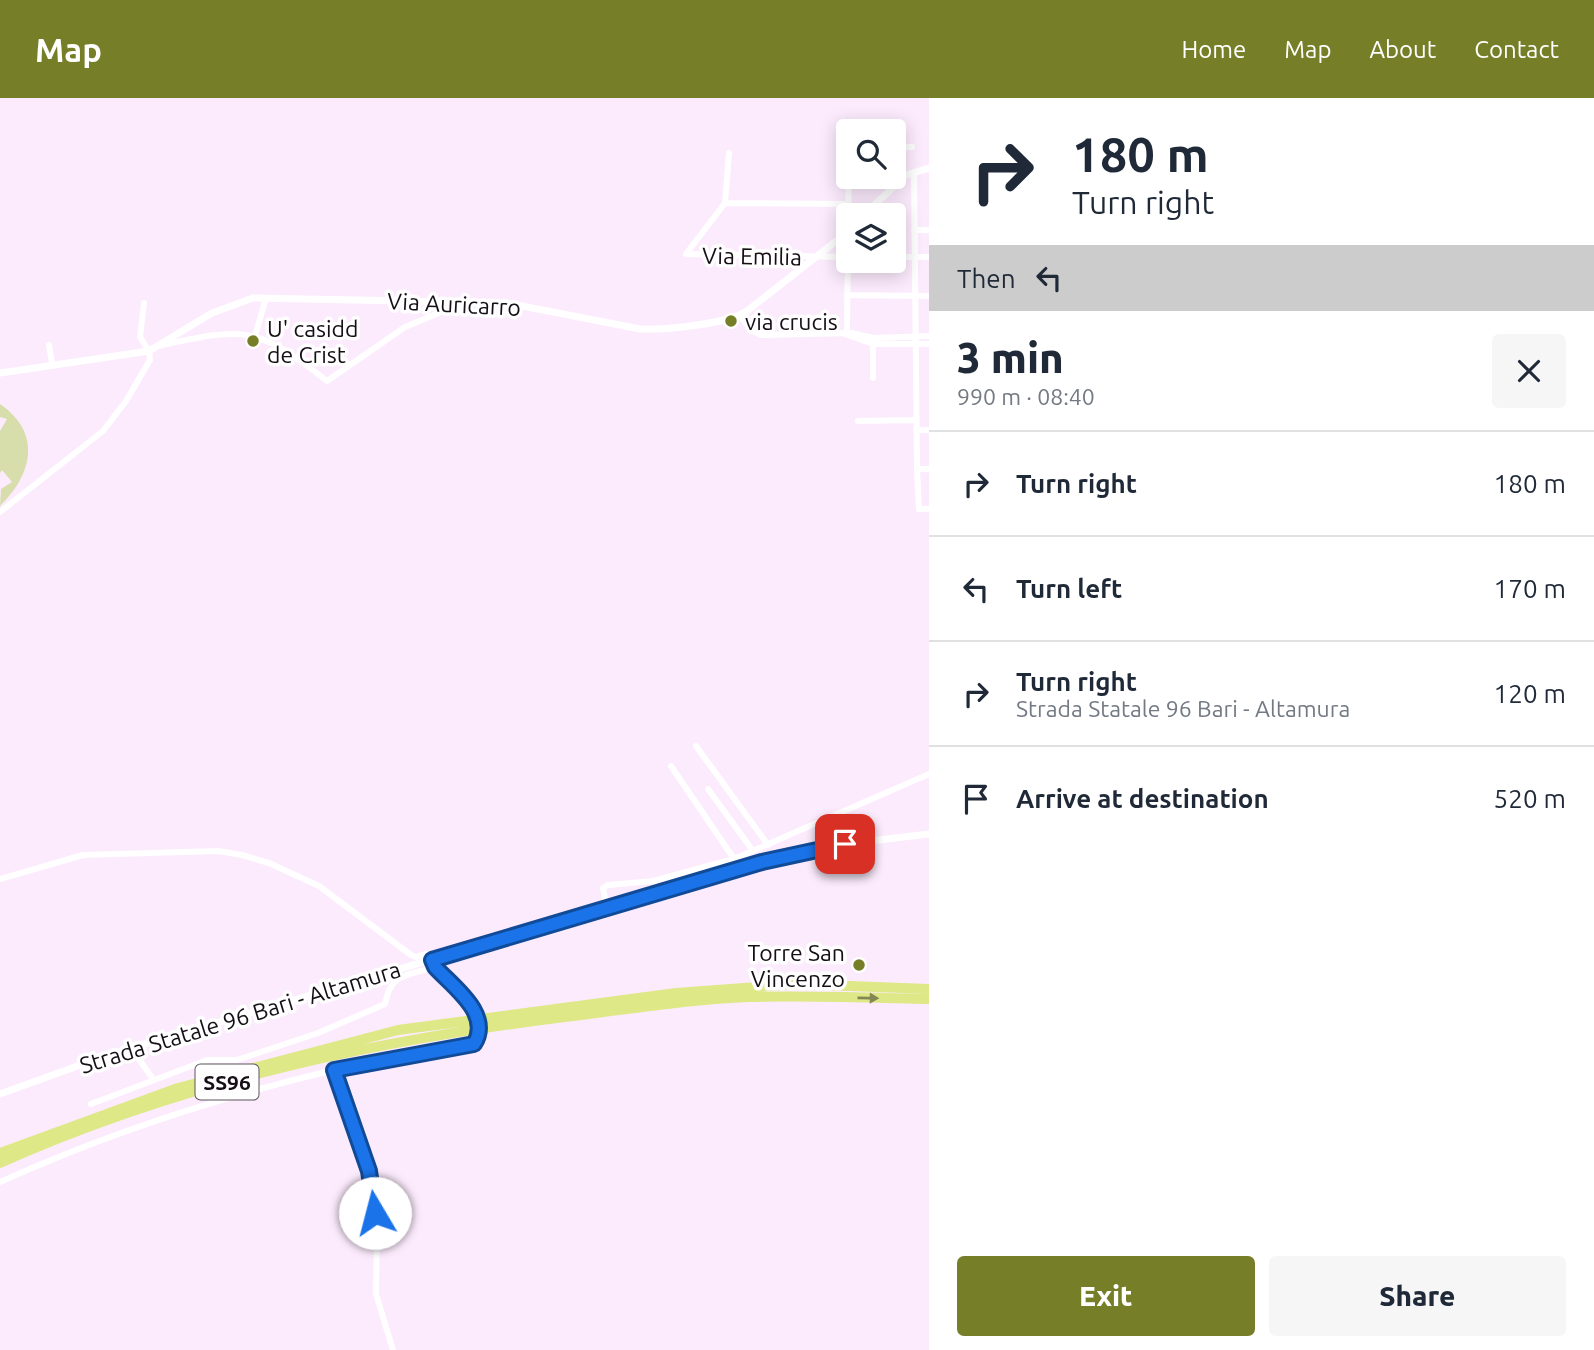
<!DOCTYPE html>
<html lang="en">
<head>
<meta charset="utf-8">
<style>
  body { margin:0; font-family:Ubuntu,sans-serif; background:#f6f6f7; color:#1f2937; height:100vh; display:flex; flex-direction:column; font-size:26px; white-space:nowrap }
  * { box-sizing:border-box; margin:0 }
  p { font-size:23px; color:#747a83 }
  .icon { flex:none; width:38px; height:38px; fill:none; stroke:currentColor; stroke-width:2; stroke-linecap:round; stroke-linejoin:round }
  .map { position:relative; flex:1; overflow:hidden }
  .sheet { display:flex; flex-direction:column; background:#fff; width:665px }
  .sheet>* { flex:none }
  .hud { background:#fff; color:#1f2937; overflow:hidden }
  .tools { position:absolute; left:836px; top:21px; display:grid; gap:14px }
  .tools a { display:grid; place-items:center; width:70px; height:70px; border-radius:7px; background:#fff; box-shadow:0 4px 18px #0003; font-size:35px }
  .pin { position:absolute; display:grid; place-items:center; width:60px; height:60px; color:#fff; margin:-30px; border-radius:14px; box-shadow:0 4px 10px #0006 }
  .me { position:absolute; width:77px; margin:-38px; rotate:352deg; stroke-linejoin:round; filter:drop-shadow(0 0 5px #0008) }
  .turn { display:flex; align-items:center; gap:24px; height:147px; padding:0 28px; font-size:32px }
  .turn .icon { width:91px; height:91px; stroke-width:2.5 }
  .turn b { display:block; font-size:49px; line-height:60px }
  .then { display:flex; align-items:center; height:66px; padding:0 28px; background:#0003; gap:14px; font-size:26px }
  .round { display:grid; place-items:center; flex:none; width:74px; height:74px; border-radius:7px; background:#f6f6f7 }
  .headline { display:flex; align-items:center; justify-content:space-between; height:119px; padding:0 28px }
  h1 { font-size:42px; font-weight:800; line-height:52px }
  .cta { display:flex; gap:14px; margin-top:auto; padding:14px 28px }
  .cta a { flex:1; height:80px; border-radius:7px; background:#767e28; color:#fff; font-size:28px; font-weight:800; line-height:80px; text-align:center }
  .cta a+a { background:#f6f6f7; color:#1f2937 }
  ul { padding:0; list-style:none }
  li { display:flex; align-items:center; gap:21px; height:105px; padding:0 28px; border-top:2px solid #e0e1e3 }
  li div { flex:1 }
  li b { display:block; font-size:26px }
  li em { font-style:normal }
  header { display:flex; align-items:center; gap:42px; box-sizing:border-box; height:98px; padding:0 35px; background:#767e28; color:#fff }
  header strong { font-size:33px }
  nav { display:flex; gap:38px; margin-inline-start:auto; font-size:24px }
  main { display:flex; flex:1; min-height:0 }
  .map>svg:first-child { display:block }
</style>
</head>
<body>
<header>
<strong>Map</strong>
<nav><a>Home</a><a>Map</a><a>About</a><a>Contact</a></nav>
</header>
<main>
<div class="map">
<svg width="929" height="1252" viewBox="0 0 929 1252">
  <rect width="100%" height="100%" fill="#fcebfd"/>
  <!-- green -->
  <path fill="#d7deac" d="M0,306C42,335 33,376 0,408L1,391L12,384L2,372L0,375V333L7,321L0,319Z"/>
  <g fill="none" stroke-linecap="round" stroke-linejoin="round">
    <!-- minor -->
    <path stroke="#fff" stroke-width="6" d="M894,49H912
      M729,55L725,105L848,106
      M914,74L917,371L919,411H929
      M914,132H929
      M686,156L849,159
      M686,156L725,105
      M894,159H929
      M847,197L929,198
      M740,218L750,231L761,237L851,235L874,240L929,238
      M845,236L847,231L849,51
      M845,236L873,246H929
      M255,238L266,200
      M49,247L52,265
      M158,248C245,229 256,227 327,283L405,229L463,205
      M873,280V246
      M858,323L916,322
      M916,332H929
      M917,371H929
      M0,414L103,333L126,303L150,262L149,253L140,239L144,205
      M696,648L768,747
      M671,668L734,761
      M708,691L753,753
      M0,781L83,757L218,753L242,757L269,765L319,788L411,857L416,859L427,856L439,860
      M607,810L603,790L608,787L653,783L734,761L929,676
      M131,950L153,981
      M334,972L369,1073L377,1137L376,1196L393,1252
      M91,1006L207,962H237L318,935L385,906C391,874 407,878 435,869L433,866
      M0,1084C106,1036 220,999 334,972C379,961 425,958 470,948L478,940C479,905 457,892 435,869"/>
    <!-- tertiary -->
    <path stroke="#fff" stroke-width="7" d="M864,117L906,77L929,70
      M0,275L149,253L212,215L253,200L507,205L640,231C665,232 728,226 747,213L849,133
      M0,996L111,956L763,764L845,746L929,736"/>
    <!-- trunk -->
    <path stroke="#dee886" stroke-width="10" d="M0,1055L178,990L398,932L676,895L796,886L929,891
      M0,1065C186,982 380,941 581,917C637,910 693,901 749,899C809,897 869,900 929,901"/>
  </g>
  <!-- one-way arrows -->
  <defs><path id="oneway-solid" d="M-6-.8H1V-3.2L6.5 0L1 3.2V.8H-6Z" transform="scale(1.75)"/></defs>
  <use fill="#848653" href="#oneway-solid" transform="translate(868 900) rotate(1)"/>
  <g fill="none" stroke-linecap="round" stroke-linejoin="round">
    <!-- route casing -->
    <g stroke="#114b97" stroke-width="18">
      <path id="route" d="M375,1115L369,1073L334,972L474,946C493,916 452,888 435,869L432,862L762,764L845,746"/>
    </g>
    <!-- route -->
    <use href="#route" stroke="#1a73e8" stroke-width="12"/>
  </g>
  <!-- markers -->
  <g fill="#767e28" stroke="#fefefe" stroke-width="2.5">
    <circle cx="731" cy="223" r="7"/>
    <circle cx="253" cy="243" r="7"/>
    <circle cx="859" cy="867" r="7"/>
  </g>
  <g text-anchor="middle" dominant-baseline="central" stroke-width="7" stroke-linejoin="round" paint-order="stroke">
    <!-- shield labels -->
    <rect fill="#fefefe" stroke="#5b575b" stroke-width="2" x="195.5" y="966.5" width="63" height="35" rx="5"/>
    <g font-size="21" font-weight="bold" fill="#150f15">
      <text x="227" y="984">SS96</text>
    </g>
    <!-- street labels -->
    <g font-size="23" fill="#150f15" stroke="#fefefe">
      <text transform="translate(752 158) rotate(1)">Via Emilia</text>
      <text transform="translate(454 206) rotate(3)">Via Auricarro</text>
      <text transform="translate(240 919) rotate(-17)">Strada Statale 96 Bari - Altamura</text>
    </g>
    <!-- poi labels -->
    <g font-size="23" fill="#150f15" stroke="#fefefe" text-anchor="start">
      <text x="745" y="223">via crucis</text>
      <text x="267" y="230">U' casidd<tspan x="267" dy="26">de Crist</tspan></text>
      <text x="845" y="854" text-anchor="end">Torre San<tspan x="845" dy="26">Vincenzo</tspan></text>
    </g>
  </g>
</svg>
<div class="tools">
<a><svg class="icon" aria-label="search" viewBox="0 0 24 24"><circle cx="10" cy="10" r="6"/><path d="M15 15l6 6"/></svg></a>
<a><svg class="icon" aria-label="layers" viewBox="0 0 24 24"><path d="M12 4l9 5-9 5-9-5zM3 14l9 5 9-5"/></svg></a>
</div>
<div class="pin" style="left:845px;top:746px;background:#d93025"><svg class="icon" aria-label="arrive" viewBox="0 0 24 24"><path d="M6 21V4h12l-3 4 3 4H6"/></svg></div>
<svg class="me" style="left:375px;top:1115px" viewBox="-20 -20 40 40"><circle r="19" fill="#fff"/><path d="M0-13L10 11 0 6-10 11z" fill="#1a73e8"/></svg>
</div>
<section class="sheet">
<div class="hud">
<div class="turn"><svg class="icon" aria-label="right" viewBox="0 0 24 24"><path d="M7 20v-9h11M14 6l5 5-5 5"/></svg><div><b>180 m</b>Turn right</div></div>
<div class="then">Then<svg class="icon" aria-label="left" viewBox="0 0 24 24"><path d="M17 20v-9H6M10 6l-5 5 5 5"/></svg></div>
</div>
<div class="headline"><div><h1>3 min</h1><p>990 m · 08:40</p></div><a class="round"><svg class="icon" aria-label="close" viewBox="0 0 24 24"><path d="M6 6l12 12M18 6L6 18"/></svg></a></div>
<ul>
<li><svg class="icon" aria-label="right" viewBox="0 0 24 24"><path d="M7 20v-9h11M14 6l5 5-5 5"/></svg><div><b>Turn right</b></div><em>180 m</em></li>
<li><svg class="icon" aria-label="left" viewBox="0 0 24 24"><path d="M17 20v-9H6M10 6l-5 5 5 5"/></svg><div><b>Turn left</b></div><em>170 m</em></li>
<li><svg class="icon" aria-label="right" viewBox="0 0 24 24"><path d="M7 20v-9h11M14 6l5 5-5 5"/></svg><div><b>Turn right</b><p>Strada Statale 96 Bari - Altamura</p></div><em>120 m</em></li>
<li><svg class="icon" aria-label="arrive" viewBox="0 0 24 24"><path d="M6 21V4h12l-3 4 3 4H6"/></svg><div><b>Arrive at destination</b></div><em>520 m</em></li>
</ul>
<div class="cta"><a>Exit</a><a>Share</a></div>
</section>
</main>
</body>
</html>
